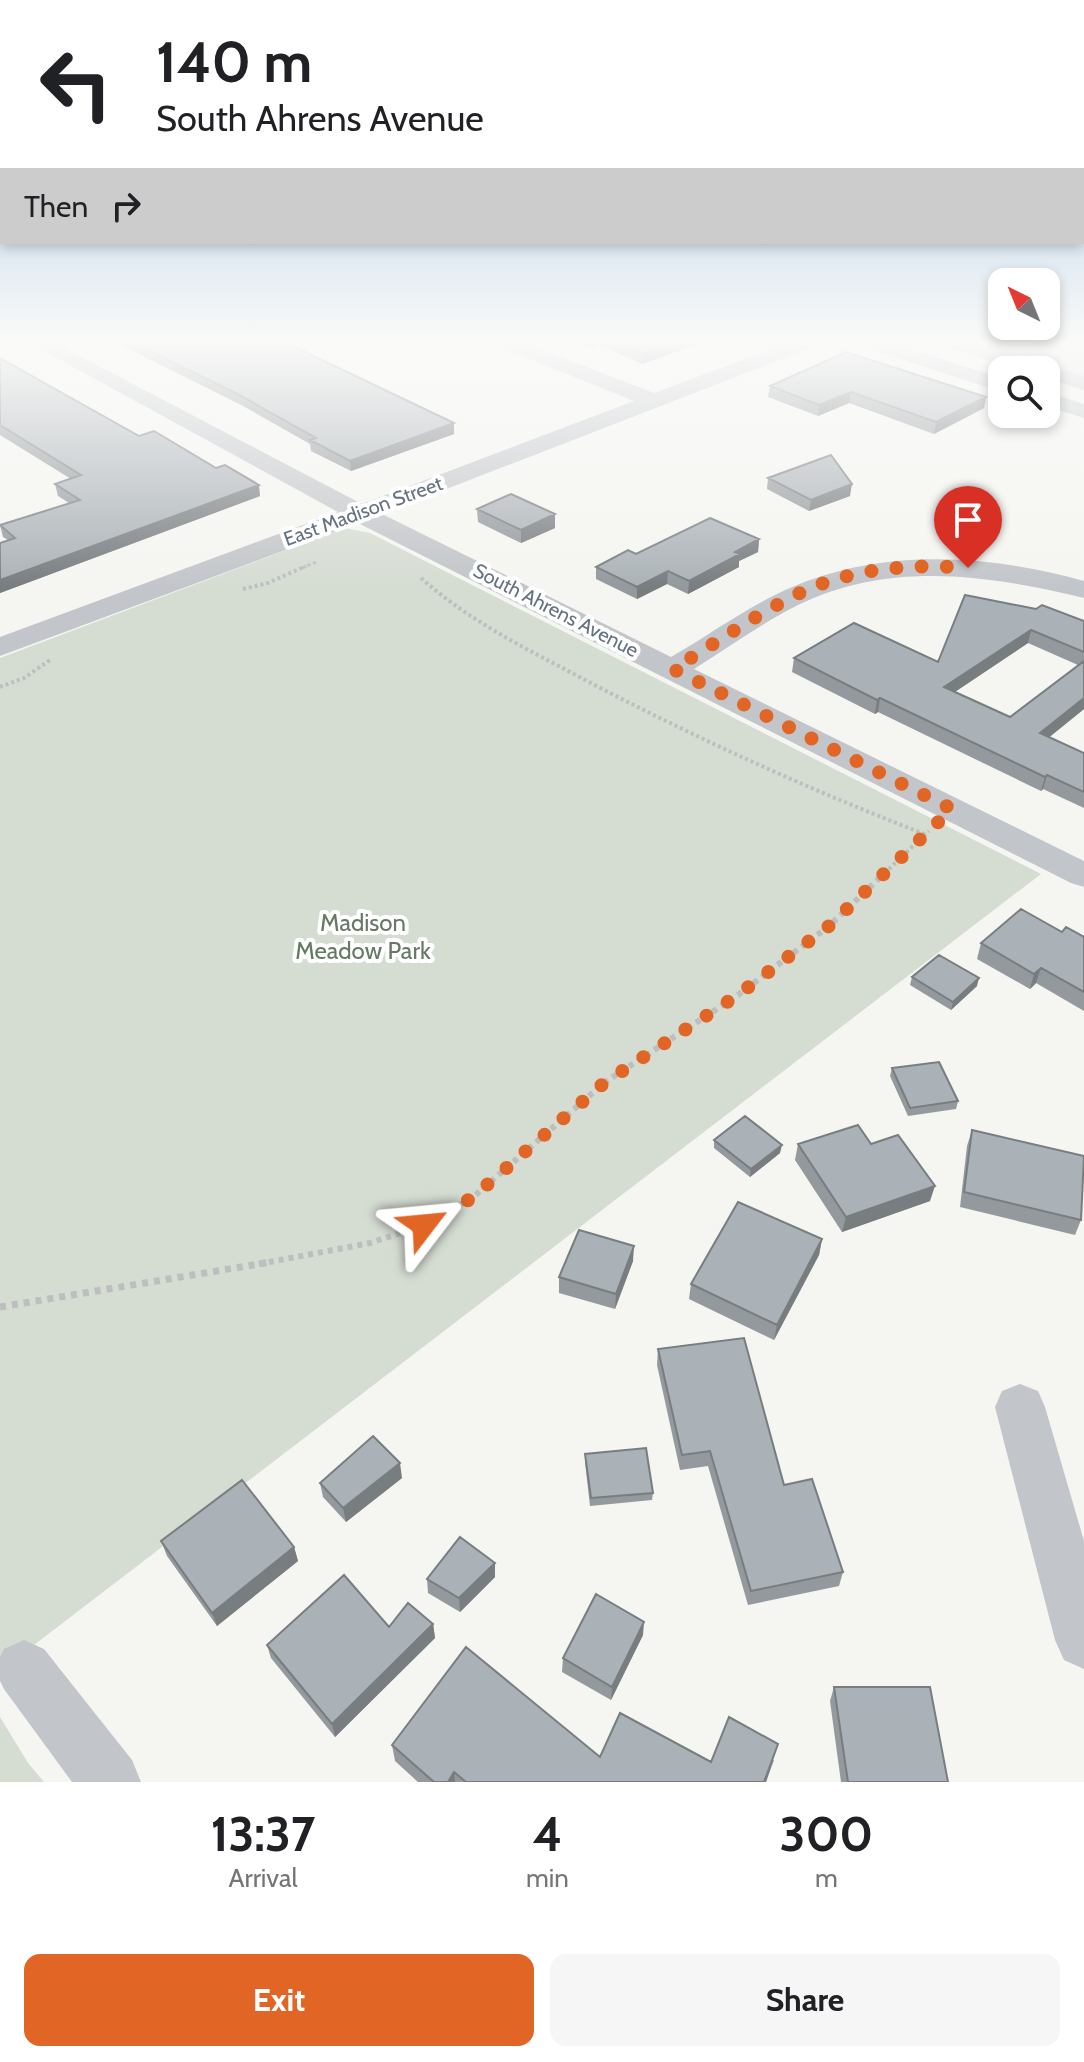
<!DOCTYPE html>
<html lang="en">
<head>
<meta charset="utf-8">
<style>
  body { margin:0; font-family:Cabin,sans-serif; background:#f6f6f6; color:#202124; height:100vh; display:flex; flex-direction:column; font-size:30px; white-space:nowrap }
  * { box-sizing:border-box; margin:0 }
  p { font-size:26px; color:#757577 }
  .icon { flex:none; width:44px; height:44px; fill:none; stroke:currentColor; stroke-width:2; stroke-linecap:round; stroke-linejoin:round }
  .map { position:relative; height:1782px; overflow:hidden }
  .panel { display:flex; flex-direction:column; background:#fff; flex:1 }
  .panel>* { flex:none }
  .top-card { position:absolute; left:0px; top:0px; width:1084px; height:244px; box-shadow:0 4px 12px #0003; background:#fff; color:#202124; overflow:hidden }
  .needle { width:52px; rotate:317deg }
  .fabs { position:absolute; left:988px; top:268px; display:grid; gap:16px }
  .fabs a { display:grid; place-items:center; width:72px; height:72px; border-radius:16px; background:#fff; box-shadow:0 4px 12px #0003; font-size:40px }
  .pin { position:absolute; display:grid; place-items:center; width:68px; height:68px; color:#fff; margin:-82px -34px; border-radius:50% 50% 50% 0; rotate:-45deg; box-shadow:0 0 8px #0007 }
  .pin .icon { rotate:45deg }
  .me { position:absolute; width:88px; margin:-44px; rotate:61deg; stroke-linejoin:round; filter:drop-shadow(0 0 6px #0008) }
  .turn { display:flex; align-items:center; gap:28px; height:168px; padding:0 24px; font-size:36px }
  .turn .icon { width:104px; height:104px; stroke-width:2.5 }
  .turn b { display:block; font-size:56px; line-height:68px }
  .then { display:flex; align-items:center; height:76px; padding:0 24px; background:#0003; gap:16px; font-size:30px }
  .eta { display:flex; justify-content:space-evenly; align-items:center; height:136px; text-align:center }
  .eta b { font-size:48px; font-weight:800; line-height:56px }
  .cta { display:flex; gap:16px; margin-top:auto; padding:16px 24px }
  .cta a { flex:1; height:92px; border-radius:16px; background:#e16525; color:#fff; font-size:32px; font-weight:800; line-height:92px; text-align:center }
  .cta a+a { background:#f6f6f6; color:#202124 }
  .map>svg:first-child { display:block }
</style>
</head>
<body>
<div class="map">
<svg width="1084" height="1782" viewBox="0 0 1084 1782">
  <rect width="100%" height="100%" fill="#f5f5f1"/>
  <!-- built -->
  <path fill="#e5e7e5" d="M958,339H1084V377Z"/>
  <!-- green -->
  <path fill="#d5dcd2" d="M345,528L370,533L1041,874L0,1671V658Z
    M0,1717L28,1763L44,1782H0Z"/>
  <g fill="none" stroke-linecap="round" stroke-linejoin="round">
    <!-- path-far3 -->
    <path stroke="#bcbec0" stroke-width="3" stroke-dasharray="3 3" stroke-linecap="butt" d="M302,568L316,562"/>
    <!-- path-far2 -->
    <path stroke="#bcbec0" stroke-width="4" stroke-dasharray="3 3" stroke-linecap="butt" d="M421,578C470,622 529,650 587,681C698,739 810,790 927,835
      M243,589L268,583L306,566
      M0,687L24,678L50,660
      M889,869L929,831"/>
    <!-- path-far1 -->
    <path stroke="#bcbec0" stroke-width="6" stroke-dasharray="5 5" stroke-linecap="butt" d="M259,1264L370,1243L424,1225L472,1198L604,1083L738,995L829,926L891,867"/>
    <!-- path -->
    <path stroke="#bcbec0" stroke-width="7" stroke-dasharray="6 6" stroke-linecap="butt" d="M0,1307L271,1262"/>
    <!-- minor -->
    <path fill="#c2c5c9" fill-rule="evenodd" d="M22,339H47L362,504L634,401L490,343L487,339H514L654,393L798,339H826L823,343L382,514L671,657C707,636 740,612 777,594C873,547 984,553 1084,581V598C989,575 890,560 798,605C762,623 729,647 694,669L1084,861V887L1071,883L358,523L0,656V637L338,512Z
      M847,339H877L1002,378V392L850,343Z
      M931,339H961L1084,376V390L1046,378V370H1021L934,343Z
      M1046,392L1084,404V418L1046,406Z
      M1020,1384L1038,1391L1045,1407L1084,1541V1669L1064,1660L1055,1640L995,1407L1002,1391Z
      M24,1640L44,1649L132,1760L141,1782H72L4,1689L0,1681V1657L4,1649Z"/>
  </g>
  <!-- wall -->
  <path fill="#93999d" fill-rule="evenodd" d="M109,339H278L454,434L351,471L311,451L310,444L243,406Z
    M567,339H711L642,364L598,345L592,348Z
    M0,358L139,436L260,496L0,593V543L8,540L3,537L0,525L69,503L58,496L55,484L71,479L0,435Z
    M770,386L986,397L984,408L934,434L849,403L818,416L768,397Z
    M768,478L850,496L809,511L767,489Z
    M477,509L555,528L521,543L478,522Z
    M759,539L758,552L739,561V567L688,594L667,584L637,599L596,579V567L636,554Z
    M965,595L1084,621V709L1049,737L1084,753V808L1043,789L1041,791L878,712L875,714L792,672L794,658L938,662ZM1028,643L1078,665L1010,717L955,692Z
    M1084,937V1011L1036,983L1030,989L977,959L981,943Z
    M912,977L977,986L951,1010L910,985Z
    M892,1068L958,1101L956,1109L908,1116L890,1076Z
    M972,1130L1081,1220L1075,1235L960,1207L967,1146Z
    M714,1140L780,1153L750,1177L714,1148Z
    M798,1144H871L930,1201L842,1232L795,1160Z
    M822,1239L819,1255L774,1340L689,1299L691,1284Z
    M633,1261L615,1309L559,1293V1277Z
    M658,1349L784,1485L843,1572L839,1586L748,1605L708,1466L680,1470L657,1365Z
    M585,1454L653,1493L652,1500L590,1506L585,1462Z
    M402,1478L346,1522L323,1497L320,1483Z
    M161,1541L294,1547L298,1561L217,1626L167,1556Z
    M495,1577L460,1612L428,1593L427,1579Z
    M433,1624L435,1638L335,1737L271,1658L267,1645L389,1627Z
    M643,1635L611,1700L562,1672L563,1658Z
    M834,1687L948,1782H841L830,1701Z
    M392,1745L711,1762L774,1760L766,1782H418L395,1761Z"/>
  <!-- shaded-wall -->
  <path fill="#787d80" d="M592,339H599L598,345L592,348Z
    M683,339H711L642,364L643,353Z
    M851,392L849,403L818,416L819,405Z
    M986,397L984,408L934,434L936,422Z
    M454,423V434L351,471L350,461Z
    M852,484L850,496L809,511L811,500Z
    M259,485L260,496L0,593V580Z
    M555,514V528L521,543V530Z
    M759,539L758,552L739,561V567L688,594L689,581L735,552Z
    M668,571L667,584L637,599V587Z
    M1031,630L1028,643L941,701L944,687Z
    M880,698L878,712L875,714L877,700Z
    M1084,698V709L1036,748L1040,733Z
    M1047,775L1043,789L1041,791L1045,777Z
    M1041,968L1036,983L1030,989L1034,974Z
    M979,978L977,986L951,1010L953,1002Z
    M782,1145L780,1153L750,1177L751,1169Z
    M935,1186L930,1201L842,1232L846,1217Z
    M822,1239L819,1255L774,1340L777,1325Z
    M634,1246L633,1261L615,1309L616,1294Z
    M400,1463L402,1478L346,1522L343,1508Z
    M294,1547L298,1561L217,1626L212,1613Z
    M495,1563V1577L460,1612L459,1598Z
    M644,1622L643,1635L611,1700L612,1687Z
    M433,1624L435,1638L335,1737L332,1724Z
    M778,1744L766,1782H764Z
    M454,1772L455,1782H448Z"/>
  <!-- building -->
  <path fill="#abb2b7" stroke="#787d80" stroke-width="2" d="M126,339H278L454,423L350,461L310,440L316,438L241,396Z
    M607,339H683L643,353Z
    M846,352L986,397L936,422L851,392L819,405L770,386Z
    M0,358L139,436L154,431L216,468L225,465L259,485L0,580V543L15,538L0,525L80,500L55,484L81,475L0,425Z
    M831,455L852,484L811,500L768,478Z
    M511,494L555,514L521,530L477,509Z
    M710,518L759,539L735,552L740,554L689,581L668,571L637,587L596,567L628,550L636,554Z
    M965,595L1036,609L1042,605L1084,621V652L1031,630L944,687L1010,717L1084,661V698L1040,733L1084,753V792L1047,775L1045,777L880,698L877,700L794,658L854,623L938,662Z
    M1021,909L1062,932L1066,927L1084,937V992L1041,968L1034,974L981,943Z
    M939,955L979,978L953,1002L912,977Z
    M939,1062L958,1101L910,1108L892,1068Z
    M745,1116L782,1145L751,1169L714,1140Z
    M858,1125L871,1144L898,1135L935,1186L846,1217L798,1144Z
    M972,1130L1084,1156L1081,1220L964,1192Z
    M738,1202L822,1239L777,1325L691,1284Z
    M579,1230L634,1246L616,1294L559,1277Z
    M744,1338L784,1485L812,1479L843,1572L751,1591L710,1451L682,1455L658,1349Z
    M373,1436L400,1463L343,1508L320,1483Z
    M646,1448L653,1493L591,1498L585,1454Z
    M242,1480L294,1547L212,1613L161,1541Z
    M460,1537L495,1563L459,1598L427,1579Z
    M344,1575L389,1627L408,1603L433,1624L332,1724L267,1645Z
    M596,1594L644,1622L612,1687L563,1658Z
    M466,1647L600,1757L620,1713L711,1762L729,1717L778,1744L764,1782H466L454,1772L448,1782H434L392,1745Z
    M834,1687H930L948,1782H848Z"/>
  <!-- sky -->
  <linearGradient id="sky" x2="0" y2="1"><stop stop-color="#97bbdd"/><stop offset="0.58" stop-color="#fafaf9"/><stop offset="1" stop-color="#fafaf9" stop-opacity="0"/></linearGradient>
  <rect width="1084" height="588" fill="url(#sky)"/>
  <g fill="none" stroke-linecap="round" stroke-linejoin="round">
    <!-- route -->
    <path stroke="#e16525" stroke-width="14" stroke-dasharray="0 25.2" d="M424,1225L472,1198L604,1083L738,995L829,926L952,809L673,669C713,645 752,617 794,596C845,569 911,563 968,568"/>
  </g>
  <g text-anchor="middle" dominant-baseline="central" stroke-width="8" stroke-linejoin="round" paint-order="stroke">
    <!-- far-street labels -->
    <g font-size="20" fill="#647282" stroke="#fff">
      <text transform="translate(363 511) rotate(-20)">East Madison Street</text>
      <text transform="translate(556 610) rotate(27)">South Ahrens Avenue</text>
    </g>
    <!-- park labels -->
    <g font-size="24" fill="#657963" stroke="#fff">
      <text x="363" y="922">Madison<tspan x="363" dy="28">Meadow Park</tspan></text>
    </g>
  </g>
</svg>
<div class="fabs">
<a><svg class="needle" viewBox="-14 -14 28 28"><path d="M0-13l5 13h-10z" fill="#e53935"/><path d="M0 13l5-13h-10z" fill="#757577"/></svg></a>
<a><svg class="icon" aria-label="search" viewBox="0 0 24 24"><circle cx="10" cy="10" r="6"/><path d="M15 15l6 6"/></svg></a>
</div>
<div class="pin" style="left:968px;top:568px;background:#d93025"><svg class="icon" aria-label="arrive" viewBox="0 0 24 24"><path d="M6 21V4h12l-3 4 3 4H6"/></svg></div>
<svg class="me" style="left:424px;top:1225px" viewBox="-20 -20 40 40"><path d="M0-17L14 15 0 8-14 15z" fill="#e16525" stroke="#fff" stroke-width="4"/></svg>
<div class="top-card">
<div class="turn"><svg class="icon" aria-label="left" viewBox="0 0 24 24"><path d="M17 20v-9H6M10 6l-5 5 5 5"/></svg><div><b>140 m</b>South Ahrens Avenue</div></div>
<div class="then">Then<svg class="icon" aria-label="right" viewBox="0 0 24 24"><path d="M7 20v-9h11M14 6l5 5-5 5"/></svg></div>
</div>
</div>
<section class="panel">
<div class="eta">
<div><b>13:37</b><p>Arrival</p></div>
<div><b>4</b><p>min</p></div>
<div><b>300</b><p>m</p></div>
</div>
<div class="cta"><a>Exit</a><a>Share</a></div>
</section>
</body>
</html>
